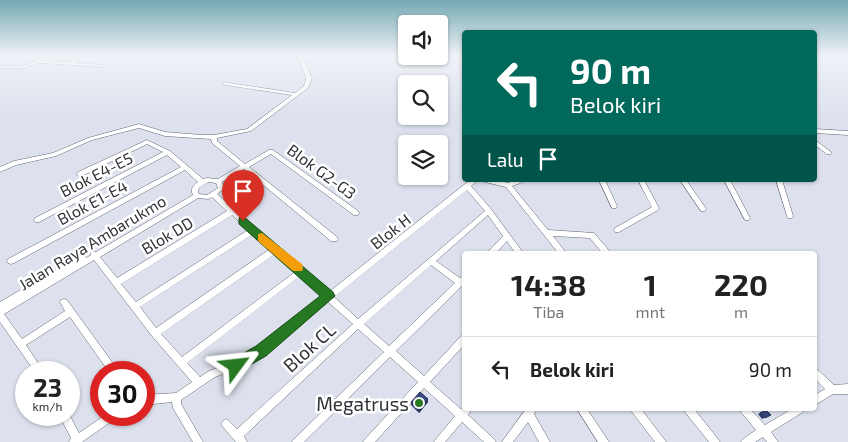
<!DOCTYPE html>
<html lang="id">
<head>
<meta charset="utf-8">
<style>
  body { margin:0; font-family:"Exo 2",sans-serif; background:#f2f2f2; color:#222; height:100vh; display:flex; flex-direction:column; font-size:19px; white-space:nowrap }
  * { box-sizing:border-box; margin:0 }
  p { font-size:16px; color:#767676 }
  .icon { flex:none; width:28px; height:28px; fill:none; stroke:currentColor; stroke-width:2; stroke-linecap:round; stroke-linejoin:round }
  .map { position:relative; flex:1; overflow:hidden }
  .details { position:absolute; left:462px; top:251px; width:355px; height:160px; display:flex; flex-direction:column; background:#fff; border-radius:5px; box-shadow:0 1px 4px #0004 }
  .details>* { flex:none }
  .banner { position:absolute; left:462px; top:30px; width:355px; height:152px; border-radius:5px; box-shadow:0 1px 4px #0004; background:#00695c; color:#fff; overflow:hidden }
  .fabs { position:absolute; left:398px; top:15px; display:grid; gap:10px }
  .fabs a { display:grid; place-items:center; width:50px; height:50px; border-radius:5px; background:#fff; box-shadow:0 1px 4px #0004; font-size:25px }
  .speed { position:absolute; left:15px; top:361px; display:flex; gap:10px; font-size:25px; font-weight:700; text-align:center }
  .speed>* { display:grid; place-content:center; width:65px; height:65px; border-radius:50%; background:#fff; box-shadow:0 1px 4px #0004; line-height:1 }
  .speed small { font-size:12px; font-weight:400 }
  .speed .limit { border:8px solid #d22; background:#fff; color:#111 }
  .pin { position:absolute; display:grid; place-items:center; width:42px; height:42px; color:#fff; margin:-51px -21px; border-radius:50% 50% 50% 0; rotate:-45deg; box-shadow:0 0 5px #0007 }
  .pin .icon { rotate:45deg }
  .me { position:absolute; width:55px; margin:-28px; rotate:60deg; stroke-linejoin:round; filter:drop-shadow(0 0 4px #0008) }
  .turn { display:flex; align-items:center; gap:18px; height:105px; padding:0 25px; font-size:22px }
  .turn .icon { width:65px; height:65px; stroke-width:2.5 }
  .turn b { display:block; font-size:35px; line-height:42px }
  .then { display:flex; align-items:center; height:48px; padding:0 25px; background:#0003; gap:10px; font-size:19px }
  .eta { display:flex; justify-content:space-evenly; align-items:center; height:85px; text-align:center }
  .eta b { font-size:30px; font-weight:700; line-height:35px }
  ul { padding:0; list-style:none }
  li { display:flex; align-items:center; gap:15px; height:65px; padding:0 25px; border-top:1px solid #e0e0e0 }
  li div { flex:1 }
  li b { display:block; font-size:19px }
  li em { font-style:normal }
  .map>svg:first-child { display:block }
</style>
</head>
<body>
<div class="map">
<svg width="848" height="442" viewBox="0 0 848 442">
  <rect width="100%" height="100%" fill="#dce1ed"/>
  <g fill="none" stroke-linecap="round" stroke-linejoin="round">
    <!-- minor casing -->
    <g stroke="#636772" stroke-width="1">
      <path id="minor" d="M42,56H47L43,61L69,62L76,56H81L74,63L106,65L108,66L106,67L39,63L24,68H0V66C15,66 31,68 42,56Z
        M298,56H302L312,78L308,88L251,131L217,138V141L245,164L269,150H273L358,211L359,213L358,215H354L271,154L249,167L337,237L338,239L337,241H331L244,169L222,182L224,189L217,194L276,246L279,247L280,249L301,268L304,269L305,271L329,292L465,184L471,180H478L471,186L491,209L524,254H516L507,241L495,254H486L503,236L488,215L436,261L460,278L465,275V283L396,351L424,376L462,335L465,334V344L430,382L461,409L465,405V409H472L468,415L494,439L496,442H484L462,422L445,442H434L436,439L455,416L424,388L375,442H363L365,439L418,382L390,357L304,442H292L294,439L384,352L358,329L244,436L247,442H236L223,427L221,424L223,421L226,419L229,421L237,429L353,324L328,302L264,354L248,365L215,377L181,400V404L203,442H193L173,408L172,402L144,405V395L176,393L192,382L152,336L94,260L4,314L22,339L65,311L60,302L61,300L64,299L67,300L117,369L118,372H109L70,317L26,345L44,372H35L0,322V302L79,256L82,255L85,256L86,258L91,255V252H96L193,195C190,189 193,186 198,182L185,170L14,263L11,264L8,263L7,261L8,259L181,167L167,155L39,222H35L34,220L35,218L163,152L147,144L82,176H78L77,174L78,172L147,140L170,151L203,179L207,178L218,179L240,166L212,143L211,139L165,136L139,128L92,140L56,156L16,165L0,172V167L14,161L53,153L88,138L139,124L165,132L201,135H214L247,129L292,95L225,85L223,84V82L295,93L304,86L306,78ZM208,182L216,183L218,188L207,195L199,194L198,192L199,188ZM467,190L485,211L358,319L334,297ZM212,197L227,211L117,278L100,257L198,198L208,199ZM232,215L248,230L136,302L121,284ZM253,234L270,249L156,328L140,307ZM275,254L295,272L182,357L161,334ZM431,265L455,283L389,346L364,324ZM300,276L323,297L258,348L242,359L209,371L200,377L187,363Z
        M815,129L848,131V135L815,133Z
        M815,140L831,152L832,153L831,154H827L815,145Z
        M484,180H496L508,183L515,180H524L523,182L512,186L548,230L594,233L612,254H603L590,238L553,236L567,254H559L506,187L485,182Z
        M599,180H605L617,206L616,208H612Z
        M638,180H644L659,208L658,210L619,232H615L614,230L615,228L652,207Z
        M680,180H686L705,207L706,209L705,211H701Z
        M724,180H730L750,218L749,220H745Z
        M776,180H782L793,216L792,218H788L787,216Z
        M815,369L818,370L834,385L848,384V394H833L815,405V395L825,389L815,379Z
        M526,409H537L534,414L550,442H539L528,422L513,442H502L504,439Z
        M577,409H587L609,442H598Z
        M630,409H641L664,439L666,442H655L632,412Z
        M683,409H694L718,439L720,442H709L685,412Z
        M739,409H750L765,425L792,409H805L803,412L771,432L778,442H767L763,437L755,442H741L743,439L756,430L741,412Z
        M69,414L79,433L105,415H118L116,418L82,442H69L71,438L59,415Z"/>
    </g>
    <!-- minor -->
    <use href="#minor" fill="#fff" fill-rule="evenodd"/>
  </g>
  <!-- wall -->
  <path fill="#2e3e6c" d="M411,402H428L419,413L411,405Z
    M766,410L771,415L762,419L758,414Z"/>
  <!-- shaded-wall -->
  <path fill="#253258" d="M428,399V402L419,413V409Z"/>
  <!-- building -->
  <path fill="#35487d" stroke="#253258" d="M420,392L428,399L419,409L411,402Z
    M766,410L771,415L765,418L760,413Z"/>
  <!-- sky -->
  <linearGradient id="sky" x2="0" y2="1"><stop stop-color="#75a9b3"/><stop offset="0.47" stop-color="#eff2f7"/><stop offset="1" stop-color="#eff2f7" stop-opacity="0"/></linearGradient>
  <rect width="848" height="118" fill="url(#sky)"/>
  <!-- route -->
  <path fill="#277822" stroke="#194e16" d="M243,216L333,292L335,296L266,356L236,373L230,371L228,366L230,361L256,346L320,296L239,224V218Z"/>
  <!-- slow -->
  <path fill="#f59e0b" d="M262,233L302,264L303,268L302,271H293L258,241V234Z"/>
  <!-- markers -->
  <circle fill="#277822" stroke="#fff" stroke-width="2" cx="419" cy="403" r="5"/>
  <g text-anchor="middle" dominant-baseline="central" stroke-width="5" stroke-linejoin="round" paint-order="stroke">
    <!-- street labels -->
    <g font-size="16" fill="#313338" stroke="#fff">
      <text transform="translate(322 171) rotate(36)">Blok G2-G3</text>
      <text transform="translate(96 174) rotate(-27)">Blok E4-E5</text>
      <text transform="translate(92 202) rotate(-28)">Blok E1-E4</text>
      <text transform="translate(390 231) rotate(-38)">Blok H</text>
      <text transform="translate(167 235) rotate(-31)">Blok DD</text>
      <text transform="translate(92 242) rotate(-31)">Jalan Raya Ambarukmo</text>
    </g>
    <!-- near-street labels -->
    <g font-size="19" fill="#313338" stroke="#fff">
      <text transform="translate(309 347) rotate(-42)">Blok CL</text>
    </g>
    <!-- near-poi labels -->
    <g font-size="19" fill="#313338" stroke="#fff" text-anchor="end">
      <text x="409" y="403">Megatruss</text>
    </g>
  </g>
</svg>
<div class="fabs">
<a><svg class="icon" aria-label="sound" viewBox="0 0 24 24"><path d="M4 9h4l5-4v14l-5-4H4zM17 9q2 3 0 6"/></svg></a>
<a><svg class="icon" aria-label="search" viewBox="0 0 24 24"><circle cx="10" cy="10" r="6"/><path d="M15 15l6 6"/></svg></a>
<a><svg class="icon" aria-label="layers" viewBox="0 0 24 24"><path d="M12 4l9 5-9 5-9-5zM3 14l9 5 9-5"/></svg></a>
</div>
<div class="speed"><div>23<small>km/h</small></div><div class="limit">30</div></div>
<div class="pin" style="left:243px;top:221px;background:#d93025"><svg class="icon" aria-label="arrive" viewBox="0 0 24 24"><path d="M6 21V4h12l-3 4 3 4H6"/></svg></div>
<svg class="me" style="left:236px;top:366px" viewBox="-20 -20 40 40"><path d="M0-17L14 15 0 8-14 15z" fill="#277822" stroke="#fff" stroke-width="4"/></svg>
<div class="banner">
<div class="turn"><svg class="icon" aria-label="left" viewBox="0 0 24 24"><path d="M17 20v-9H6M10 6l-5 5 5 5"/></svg><div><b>90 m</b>Belok kiri</div></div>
<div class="then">Lalu<svg class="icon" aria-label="arrive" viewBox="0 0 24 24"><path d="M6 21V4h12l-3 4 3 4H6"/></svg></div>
</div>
<section class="details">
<div class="eta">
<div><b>14:38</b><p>Tiba</p></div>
<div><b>1</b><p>mnt</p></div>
<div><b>220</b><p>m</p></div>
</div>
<ul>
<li><svg class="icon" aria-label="left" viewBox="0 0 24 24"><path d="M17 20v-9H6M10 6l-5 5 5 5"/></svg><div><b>Belok kiri</b></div><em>90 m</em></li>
</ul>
</section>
</div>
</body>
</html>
